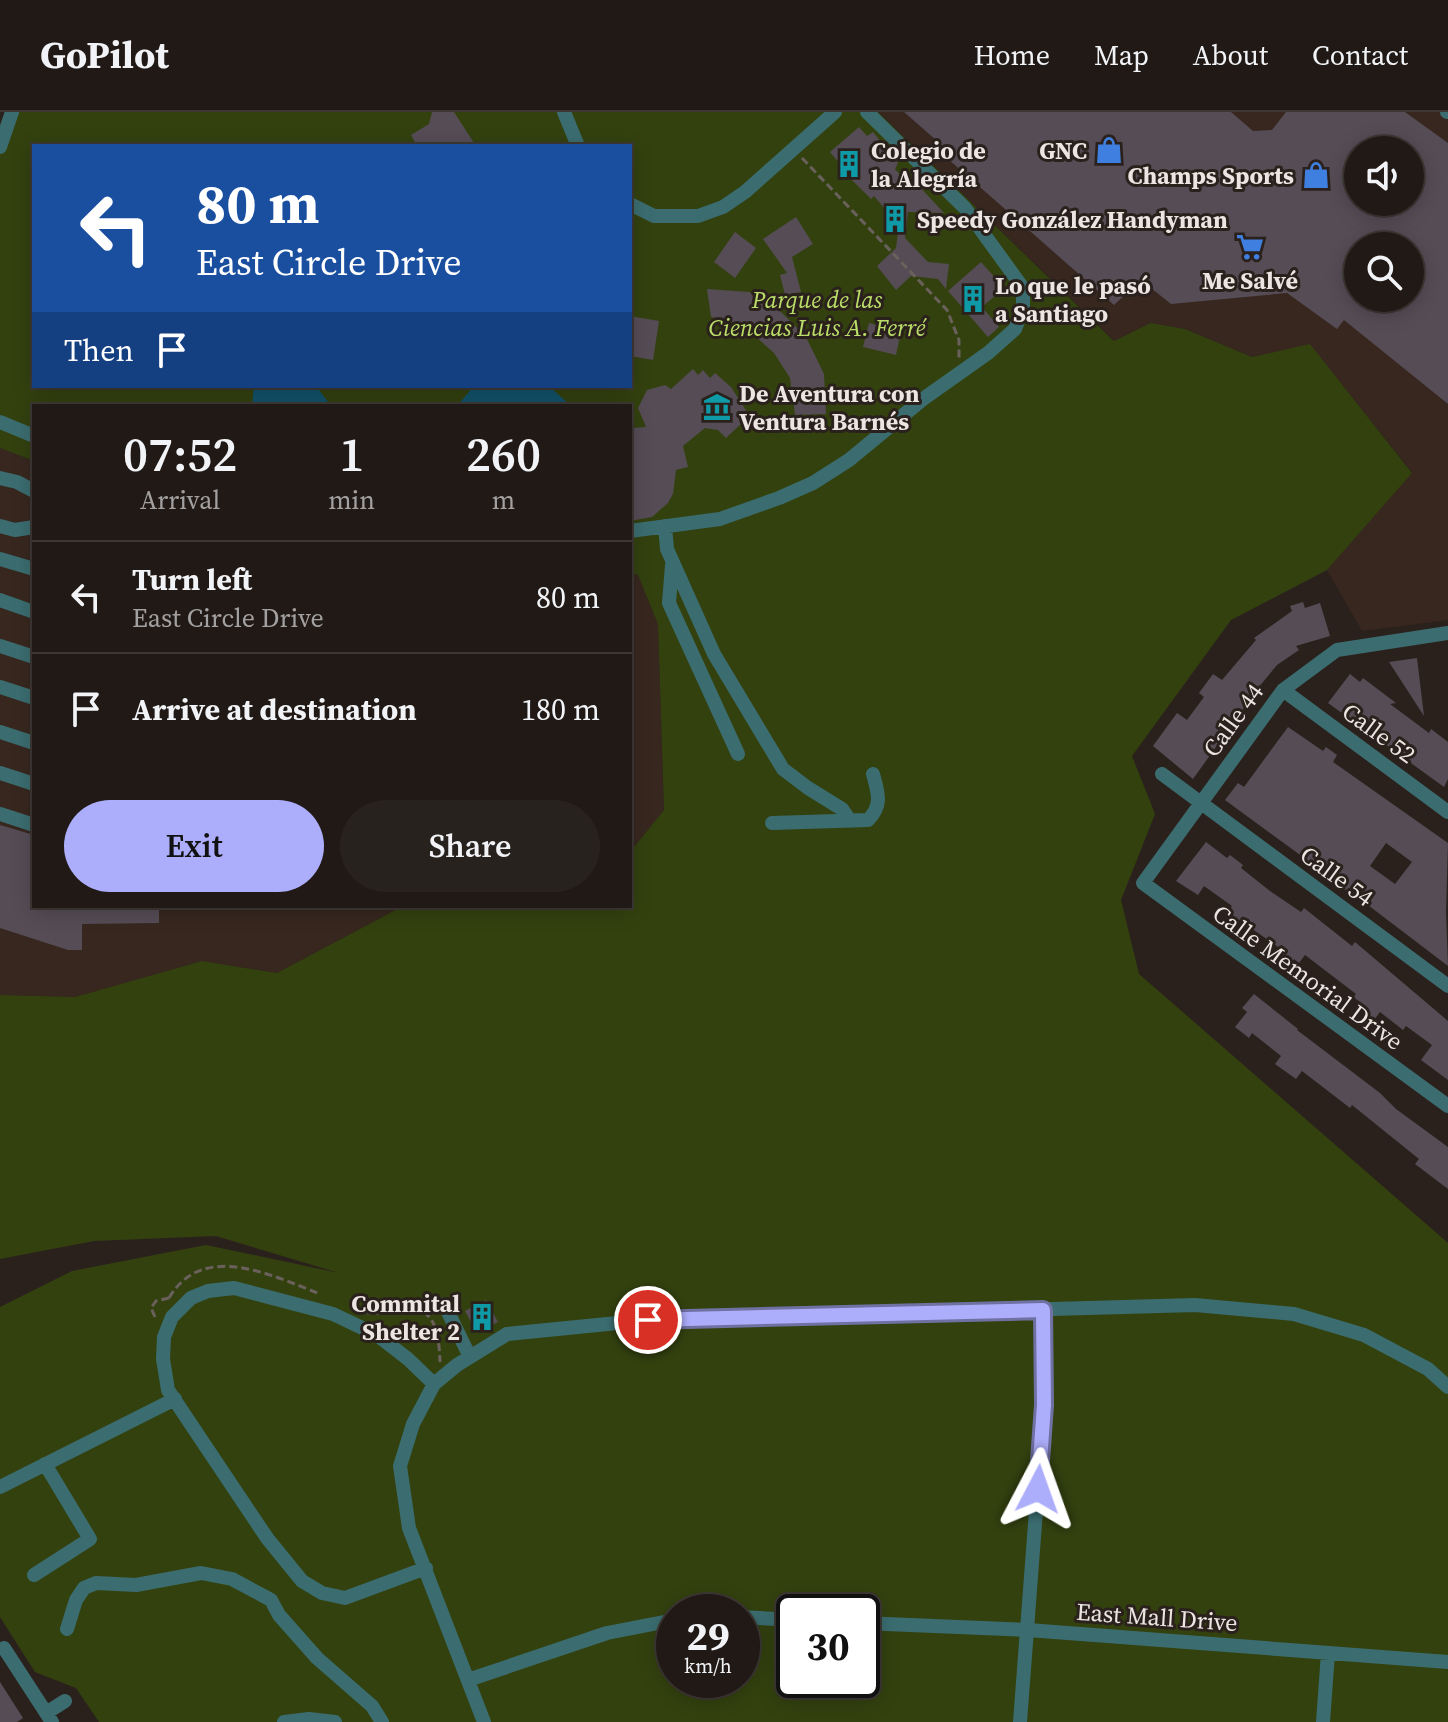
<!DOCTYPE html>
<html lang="en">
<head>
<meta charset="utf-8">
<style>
  body { margin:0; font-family:"Source Serif 4",serif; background:#28221e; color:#f1f3f6; height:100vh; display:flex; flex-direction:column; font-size:30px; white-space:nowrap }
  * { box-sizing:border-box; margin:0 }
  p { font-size:26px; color:#a2a0a0 }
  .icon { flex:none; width:44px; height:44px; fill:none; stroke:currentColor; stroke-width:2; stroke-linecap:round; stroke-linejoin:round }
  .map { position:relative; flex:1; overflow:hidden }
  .details { position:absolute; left:32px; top:292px; width:600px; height:504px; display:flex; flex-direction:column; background:#201915; border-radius:0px; box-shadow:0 4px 20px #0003,0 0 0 2px #3d3834 }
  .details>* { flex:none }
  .guide { position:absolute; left:32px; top:32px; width:600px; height:244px; border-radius:0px; box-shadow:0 4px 20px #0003,0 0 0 2px #3d3834; background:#1a4fa0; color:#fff; overflow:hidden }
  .controls { position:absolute; left:1344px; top:24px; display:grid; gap:16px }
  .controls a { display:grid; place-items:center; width:80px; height:80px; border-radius:50%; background:#201915; box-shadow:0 4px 20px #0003,0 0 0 2px #3d3834; font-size:40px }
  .speed { position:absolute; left:656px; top:1482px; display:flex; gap:16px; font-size:40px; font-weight:700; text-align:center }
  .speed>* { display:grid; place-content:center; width:104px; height:104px; border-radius:50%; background:#201915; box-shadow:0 4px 20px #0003,0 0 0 2px #3d3834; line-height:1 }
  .speed small { font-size:20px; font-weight:400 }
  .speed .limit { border:4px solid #111; border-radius:12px; background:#fff; color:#111 }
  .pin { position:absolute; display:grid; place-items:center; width:68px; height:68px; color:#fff; margin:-34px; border:4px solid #fff; border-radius:50%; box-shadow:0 2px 8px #0007 }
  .me { position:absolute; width:88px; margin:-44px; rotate:4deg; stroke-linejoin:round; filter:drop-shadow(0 0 6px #0008) }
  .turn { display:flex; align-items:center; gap:28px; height:168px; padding:0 32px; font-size:36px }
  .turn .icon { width:104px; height:104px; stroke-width:2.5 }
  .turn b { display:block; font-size:56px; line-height:68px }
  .then { display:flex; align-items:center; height:76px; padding:0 32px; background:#0003; gap:16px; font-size:30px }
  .eta { display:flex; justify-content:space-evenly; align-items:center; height:136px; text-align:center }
  .eta b { font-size:48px; font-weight:600; line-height:56px }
  .cta { display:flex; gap:16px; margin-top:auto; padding:16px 32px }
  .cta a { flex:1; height:92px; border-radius:48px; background:#adaefb; color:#111; font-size:32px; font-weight:600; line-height:92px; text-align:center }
  .cta a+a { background:#28221e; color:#f1f3f6 }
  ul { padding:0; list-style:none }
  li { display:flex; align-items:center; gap:24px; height:112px; padding:0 32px; border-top:2px solid #3d3834 }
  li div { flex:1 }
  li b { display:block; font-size:30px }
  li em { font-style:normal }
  header { display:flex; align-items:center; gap:48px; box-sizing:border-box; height:112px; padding:0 40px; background:#201915; border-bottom:2px solid #3d3834 }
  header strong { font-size:38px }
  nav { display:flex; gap:44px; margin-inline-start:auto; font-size:28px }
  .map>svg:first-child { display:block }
</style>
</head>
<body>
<header>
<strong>GoPilot</strong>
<nav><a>Home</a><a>Map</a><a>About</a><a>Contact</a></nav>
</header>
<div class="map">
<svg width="1448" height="1610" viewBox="0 0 1448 1610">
  <rect width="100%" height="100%" fill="#2b211c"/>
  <!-- built -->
  <path fill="#37271f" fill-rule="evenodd" d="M878,0H1448V508L1362,519L1327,458L1412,360L1310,233L1252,245L1185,217L1151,211L1115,229ZM1358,38H1410V90H1358ZM1358,134H1410V186H1358Z
    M0,336L34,349V794H403L277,861L202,849L75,885L0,883Z
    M630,461L638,462L658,512L664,698L634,735L630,736Z"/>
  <!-- green -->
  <path fill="#33410f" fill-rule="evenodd" d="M6,0H878L1114,229L1151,211L1185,217L1252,245L1310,232L1412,361L1327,458L1231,508L1132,644L1155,702L1121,788L1139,862L1448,1131V1610H99L76,1576L35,1560L0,1505V1195L72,1159L206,1133L339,1161L216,1124L94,1129L0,1147V883L75,885L202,849L277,861L403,794H630V736L634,735L664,698L658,512L638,463L630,461V294H34V349L0,336V15ZM34,34H630V274H34ZM674,1500H742V1568H674ZM794,1500H862V1568H794Z"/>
  <!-- water -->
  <path fill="#12526a" d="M254,274H316L331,294H252Z
    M474,274H549L571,294H457Z"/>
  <!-- building -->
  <path fill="#554c55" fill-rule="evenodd" d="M432,0H454L476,34H417L411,23L429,12Z
    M904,0H1231L1253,19L1272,18L1286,0H1405L1448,31V292L1344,208L1337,217L1287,181L1171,192L1141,168L1114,193L940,40L945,36ZM1358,38H1410V90H1358ZM1358,134H1410V186H1358Z
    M859,15L867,24L873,20L898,51L895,57L914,78L919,74L944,101L908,100L905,126L928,150L949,152L946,177L938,167L911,164L896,178L877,154L896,136L898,120L886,106L890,103L874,84L871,87L838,54L840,52L830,40Z
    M796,105L813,132L792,145L801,180L785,183L780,163L787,161L763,127Z
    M735,120L756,136L735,166L714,150Z
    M981,150L1004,176L982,195L999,215L988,225L948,179Z
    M707,177L749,180L777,196L806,225L824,262L826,302L795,303L790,266L774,241L755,224L729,208L711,205Z
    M630,204L659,209L653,248L630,244Z
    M869,211L901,220L896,243L863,235Z
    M693,257L698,263L703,258L710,266L715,261L731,275L747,300L740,307L743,310L726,326L718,318L705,316L683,334L688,355L676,358L673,382L668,391L652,405L630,409V316L646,315L638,296L647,278L665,273L671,277Z
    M1303,490L1305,496L1320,491L1330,524L1296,534L1299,538L1277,553L1259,575L1193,667L1153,634L1177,601L1187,608L1204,585L1199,581L1213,562L1222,568L1256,528L1254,526L1292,499L1290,494Z
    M1417,546L1424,604L1389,550Z
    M1350,562L1360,570L1363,566L1396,591L1390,592L1429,621L1431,617L1448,630V667L1444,675L1328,591Z
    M1288,615L1323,639L1326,635L1337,643L1333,650L1448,731L1446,800L1448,854L1364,790L1304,751L1307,748L1225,688L1238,671L1244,675ZM1386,731L1412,750L1395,772L1370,754Z
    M0,713L34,723V794H159V811L82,812V838H68L0,816Z
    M1206,730L1227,746L1230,743L1243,753L1241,756L1270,779L1301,800L1304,796L1352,834L1355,830L1448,909V968L1421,948L1432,933L1406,914L1403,918L1380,900L1374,908L1362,899L1366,894L1353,885L1356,882L1305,843L1299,851L1294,847L1292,850L1276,838L1278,835L1228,800L1232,794L1204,774L1198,783L1176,769Z
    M1254,882L1298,917L1297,918L1380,981L1396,997L1448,1035V1077L1415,1052L1419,1047L1352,993L1350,996L1302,959L1296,967L1275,952L1281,944L1252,921L1249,926L1235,915L1247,900L1242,896Z
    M486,1188L498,1210L477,1221L465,1199Z
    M0,1570L23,1606L17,1610H0Z"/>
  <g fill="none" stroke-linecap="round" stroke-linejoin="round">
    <!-- path -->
    <path stroke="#6a615c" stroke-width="3" stroke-dasharray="8 4" stroke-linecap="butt" d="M802,46L947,198L959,228V246
      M169,1186C203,1128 273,1164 320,1182
      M364,1200C381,1204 392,1198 408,1197C438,1195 439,1229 440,1250
      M155,1205L151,1196L156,1189L169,1186"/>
    <!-- minor -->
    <path stroke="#3b6d70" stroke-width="14" d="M564,0L578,34
      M1447,0H1448
      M0,35L12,0
      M630,92L654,104H698L723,95L745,80L835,0
      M0,310L34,324
      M0,366L17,370L34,379
      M0,414L15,418L34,415
      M665,414L667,437L714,542L783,657L808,676L842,697L850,709
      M630,419L720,407L779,386L813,371L849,348L923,287L988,241L1015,217L1023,197V176L965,96L867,0
      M0,447L34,457
      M672,453L669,491L738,642
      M0,488L34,500
      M1448,521L1337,538L1283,578L1143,771L1448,994
      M0,534L34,545
      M0,575L34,586
      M1283,578L1448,700
      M0,620L34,631
      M0,661L34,672
      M1162,662L1448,874
      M0,702L34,713
      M772,711L868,708C883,693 878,681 873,662
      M444,1192L470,1245
      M0,1375L175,1287
      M426,1456L345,1486L322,1481L302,1469L267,1426L168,1278L163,1247L164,1225L172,1205L191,1186L208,1179L234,1176L333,1202L377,1223L408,1247L434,1272
      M34,1463L90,1427L45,1352
      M742,1505L794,1508
      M862,1511L1028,1518L1448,1550
      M67,1517L76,1488L84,1476L96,1471L136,1473L201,1461L232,1467L271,1488L279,1503L317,1546L372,1594L382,1610
      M4,1536L52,1610
      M468,1568L607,1521L674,1508
      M46,1601L65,1589
      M284,1610L309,1607L335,1610
      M484,1610L409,1416L400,1354L413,1312L434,1272L457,1253L507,1222L648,1208L1195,1193L1294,1202L1364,1223L1428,1257L1448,1275
      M1020,1610L1044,1293L1043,1198
      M1323,1610L1328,1541"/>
  </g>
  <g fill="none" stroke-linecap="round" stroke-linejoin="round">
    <!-- route casing -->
    <g stroke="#7071a3" stroke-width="20">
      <path id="route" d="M648,1208L1043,1198L1044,1293L1038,1377"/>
    </g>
    <!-- route -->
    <use href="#route" stroke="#adaefb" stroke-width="14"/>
  </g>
  <!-- icons -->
  <defs>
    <g id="shop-bare" transform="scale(2.16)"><path d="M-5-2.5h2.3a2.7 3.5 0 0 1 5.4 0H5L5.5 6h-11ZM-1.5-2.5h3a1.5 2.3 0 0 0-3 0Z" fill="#3f7fe0" stroke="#2b211c" stroke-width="2.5" paint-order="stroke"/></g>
    <g id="building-bare" transform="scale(2.16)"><path d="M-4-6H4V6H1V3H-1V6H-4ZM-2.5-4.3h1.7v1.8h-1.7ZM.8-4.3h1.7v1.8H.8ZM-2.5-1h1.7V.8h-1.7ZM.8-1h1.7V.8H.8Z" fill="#0f9aa8" stroke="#2b211c" stroke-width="2.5" paint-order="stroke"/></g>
    <g id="supermarket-bare" transform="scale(2.16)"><path d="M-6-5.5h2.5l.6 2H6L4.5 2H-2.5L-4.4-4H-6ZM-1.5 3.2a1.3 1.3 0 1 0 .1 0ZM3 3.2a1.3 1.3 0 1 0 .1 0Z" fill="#3f7fe0" stroke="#2b211c" stroke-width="2.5" paint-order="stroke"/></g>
    <g id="museum-bare" transform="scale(2.16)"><path d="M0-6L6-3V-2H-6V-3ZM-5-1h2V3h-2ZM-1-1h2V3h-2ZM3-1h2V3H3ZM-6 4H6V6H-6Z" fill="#0f9aa8" stroke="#2b211c" stroke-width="2.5" paint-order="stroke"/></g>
  </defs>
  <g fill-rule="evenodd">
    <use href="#shop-bare" x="1109" y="38"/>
    <use href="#building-bare" x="849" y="52"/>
    <use href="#shop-bare" x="1316" y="63"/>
    <use href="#building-bare" x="895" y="107"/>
    <use href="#supermarket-bare" x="1250" y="135"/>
    <use href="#building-bare" x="973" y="187"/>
    <use href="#museum-bare" x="717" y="295"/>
    <use href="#building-bare" x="482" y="1205"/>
  </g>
  <g text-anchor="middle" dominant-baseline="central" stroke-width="6" stroke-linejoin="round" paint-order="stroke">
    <!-- poi labels -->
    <g font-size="24" font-weight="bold" fill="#ece5e2" stroke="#2b211c" text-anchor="start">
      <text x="871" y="38">Colegio de<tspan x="871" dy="28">la Alegría</tspan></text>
      <text x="1087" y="38" text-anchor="end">GNC</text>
      <text x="1294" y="63" text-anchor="end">Champs Sports</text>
      <text x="917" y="107">Speedy González Handyman</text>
      <text x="1250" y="168" text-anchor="middle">Me Salvé</text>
      <text x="995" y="173">Lo que le pasó<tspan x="995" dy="28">a Santiago</tspan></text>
      <text x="739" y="281">De Aventura con<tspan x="739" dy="28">Ventura Barnés</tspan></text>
      <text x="460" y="1191" text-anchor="end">Commital<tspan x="460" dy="28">Shelter 2</tspan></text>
    </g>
    <!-- park labels -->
    <g font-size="24" font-style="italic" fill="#bade67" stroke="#2b211c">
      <text x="817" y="187">Parque de las<tspan x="817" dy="28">Ciencias Luis A. Ferré</tspan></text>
    </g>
    <!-- street labels -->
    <g font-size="24" fill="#ece5e2" stroke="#2b211c">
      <text transform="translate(1233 608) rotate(-54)">Calle 44</text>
      <text transform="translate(1379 621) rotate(36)">Calle 52</text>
      <text transform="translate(1337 764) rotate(36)">Calle 54</text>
      <text transform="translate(1308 865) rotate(36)">Calle Memorial Drive</text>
      <text transform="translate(1157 1505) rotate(4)">East Mall Drive</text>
    </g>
  </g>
</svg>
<div class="controls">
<a><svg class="icon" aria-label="sound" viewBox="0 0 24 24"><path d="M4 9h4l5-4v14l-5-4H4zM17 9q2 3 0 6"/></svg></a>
<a><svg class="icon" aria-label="search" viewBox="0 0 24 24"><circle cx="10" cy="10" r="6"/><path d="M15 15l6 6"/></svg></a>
</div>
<div class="speed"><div>29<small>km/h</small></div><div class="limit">30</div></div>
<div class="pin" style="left:648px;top:1208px;background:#d93025"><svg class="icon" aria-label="arrive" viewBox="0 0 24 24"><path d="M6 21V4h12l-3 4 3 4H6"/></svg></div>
<svg class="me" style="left:1038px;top:1377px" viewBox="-20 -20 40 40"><path d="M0-17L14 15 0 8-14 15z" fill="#adaefb" stroke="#fff" stroke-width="4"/></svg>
<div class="guide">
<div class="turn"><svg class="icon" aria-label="left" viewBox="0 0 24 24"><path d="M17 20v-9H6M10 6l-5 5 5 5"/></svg><div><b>80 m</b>East Circle Drive</div></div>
<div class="then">Then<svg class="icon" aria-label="arrive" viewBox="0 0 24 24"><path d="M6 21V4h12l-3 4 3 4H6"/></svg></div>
</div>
<section class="details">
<div class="eta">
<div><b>07:52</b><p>Arrival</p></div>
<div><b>1</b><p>min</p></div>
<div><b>260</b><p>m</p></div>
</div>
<ul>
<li><svg class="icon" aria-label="left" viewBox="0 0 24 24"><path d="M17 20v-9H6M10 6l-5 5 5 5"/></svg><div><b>Turn left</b><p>East Circle Drive</p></div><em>80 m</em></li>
<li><svg class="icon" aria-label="arrive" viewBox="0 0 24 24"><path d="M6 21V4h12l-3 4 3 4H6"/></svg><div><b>Arrive at destination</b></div><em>180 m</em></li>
</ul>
<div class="cta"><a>Exit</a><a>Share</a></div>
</section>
</div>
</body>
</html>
